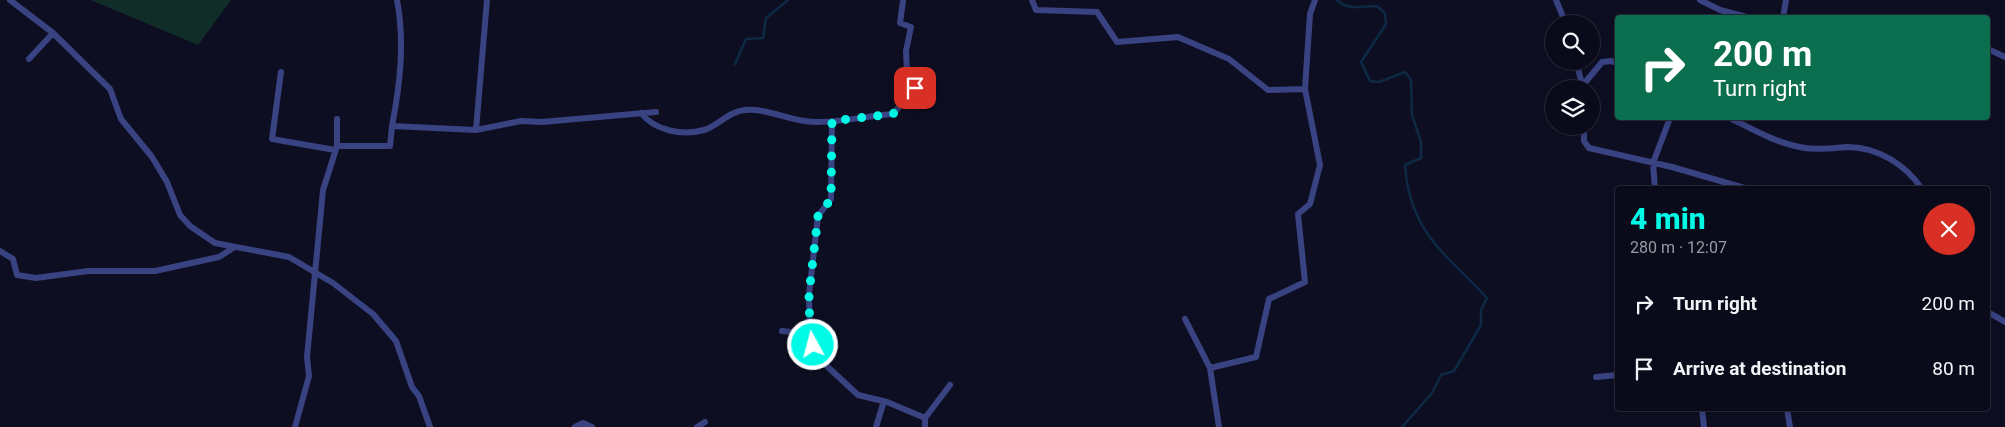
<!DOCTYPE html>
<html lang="en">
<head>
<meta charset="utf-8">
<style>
  body { margin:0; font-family:Roboto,sans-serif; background:#181827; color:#f1f3f6; height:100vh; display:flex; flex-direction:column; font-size:19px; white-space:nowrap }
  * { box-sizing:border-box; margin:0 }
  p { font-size:16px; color:#999aa2 }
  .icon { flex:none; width:28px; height:28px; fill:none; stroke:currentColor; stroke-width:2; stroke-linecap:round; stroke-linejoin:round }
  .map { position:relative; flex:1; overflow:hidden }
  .panel { position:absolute; left:1615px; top:186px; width:375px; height:225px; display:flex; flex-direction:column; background:#0a0a1a; border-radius:5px; box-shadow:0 2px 8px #0003,0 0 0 1px #2a2b39 }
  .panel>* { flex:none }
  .hud { position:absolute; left:1615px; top:15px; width:375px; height:105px; border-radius:5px; box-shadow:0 2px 8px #0003,0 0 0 1px #2a2b39; background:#0b6e4f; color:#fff; overflow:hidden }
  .controls { position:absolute; left:1545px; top:15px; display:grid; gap:10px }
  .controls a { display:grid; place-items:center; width:55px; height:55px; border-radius:50%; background:#0a0a1a; box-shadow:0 2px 8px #0003,0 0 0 1px #2a2b39; font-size:25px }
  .pin { position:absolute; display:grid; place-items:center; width:42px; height:42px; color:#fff; margin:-21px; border-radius:10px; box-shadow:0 2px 8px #0006 }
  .me { position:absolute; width:55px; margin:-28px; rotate:353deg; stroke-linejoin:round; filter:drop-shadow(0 0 4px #0008) }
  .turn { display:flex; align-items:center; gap:18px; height:105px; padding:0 15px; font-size:22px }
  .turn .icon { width:65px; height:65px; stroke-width:2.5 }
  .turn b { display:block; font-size:35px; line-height:42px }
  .round { display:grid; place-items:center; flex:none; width:52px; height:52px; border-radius:26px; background:#181827 }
  .summary { display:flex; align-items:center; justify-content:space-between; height:85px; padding:0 15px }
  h1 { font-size:30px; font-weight:800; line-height:38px; color:#01fae6 }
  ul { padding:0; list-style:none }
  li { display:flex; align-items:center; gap:15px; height:65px; padding:0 15px }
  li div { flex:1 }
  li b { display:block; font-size:19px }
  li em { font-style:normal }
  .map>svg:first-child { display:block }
</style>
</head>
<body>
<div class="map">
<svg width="2005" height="427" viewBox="0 0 2005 427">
  <rect width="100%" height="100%" fill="#0e0e23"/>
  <!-- green -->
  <path fill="#112d27" d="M91,0H231L198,45Z"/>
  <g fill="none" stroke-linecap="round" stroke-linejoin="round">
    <!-- stream -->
    <path stroke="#0c2a44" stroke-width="2.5" d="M1337,0C1348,11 1363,6 1377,6L1385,13L1386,24L1361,62L1370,81L1379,82L1405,72L1411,80L1412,115L1421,142V158L1405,165C1410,233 1445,253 1487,298L1481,310V325L1454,371L1441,375L1432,393L1402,427
      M735,64L746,39L763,38L766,18L788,0"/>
    <!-- street -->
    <path stroke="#394382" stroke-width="6" d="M10,0L53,33L110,89L121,119L152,157L167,182L180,215L190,226L215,243L289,257L333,283L373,314L396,341L412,387L419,396L430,427
      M1032,0L1036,10L1097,12L1117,42L1178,37L1229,59L1268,90L1305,89
      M1556,0L1566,24
      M1700,0L1720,10L1751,18
      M1783,18L1786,0
      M1988,49L2005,57
      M29,59L53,33
      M1576,61L1583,88
      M281,72L272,139L335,150
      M1583,85L1602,62L1611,61L1618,63
      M641,113C655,131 683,136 704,130C718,126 729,111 745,110C769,108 793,123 817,122C842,122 868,116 893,114L915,89L907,73L906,51L911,27L900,23L903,1
      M1730,118C1754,130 1778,144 1805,148C1819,150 1833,148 1847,147C1878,147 1906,165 1922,189
      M337,119V146H390L392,126L476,130L521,121L542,122L656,112
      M832,121L831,199L818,216L809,294L810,334L816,356L858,395L887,402L925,418V427
      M392,126C400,85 405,42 397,0
      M1584,126V141L1589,148L1672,167L1748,189
      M476,130L487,0
      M1655,189L1653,163L1670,118
      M0,251L13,259L17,275L36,278L88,271H155L219,257L233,248
      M1988,312L2005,322
      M1185,319L1210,368L1256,357L1269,299L1305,282L1298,214L1310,204L1320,165L1305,89L1310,14L1315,0
      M782,331L810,334
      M1210,368L1219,427
      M1596,377L1618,375
      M1702,409L1704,427
      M1787,409L1790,427
      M925,418L950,385
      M295,427L309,376L307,357L323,190L337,146
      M575,427L583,423L592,427
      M697,427L705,422
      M876,427L884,401"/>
  </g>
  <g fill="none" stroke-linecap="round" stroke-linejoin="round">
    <!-- route -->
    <path stroke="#01fae6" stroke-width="9" stroke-dasharray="0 16.2" d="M813,345L810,334L809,294L818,216L831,199L832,121L893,114L915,88"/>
  </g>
</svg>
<div class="controls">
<a><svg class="icon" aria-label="search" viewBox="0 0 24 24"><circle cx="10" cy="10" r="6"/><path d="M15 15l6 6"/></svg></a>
<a><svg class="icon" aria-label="layers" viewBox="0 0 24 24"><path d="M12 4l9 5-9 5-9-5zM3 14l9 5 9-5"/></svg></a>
</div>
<div class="pin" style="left:915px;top:88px;background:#d93025"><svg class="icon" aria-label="arrive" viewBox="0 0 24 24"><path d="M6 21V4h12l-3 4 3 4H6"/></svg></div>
<svg class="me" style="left:813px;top:345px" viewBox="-20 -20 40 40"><circle r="17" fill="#01fae6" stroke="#fff" stroke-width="3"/><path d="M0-11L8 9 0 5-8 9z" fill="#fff"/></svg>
<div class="hud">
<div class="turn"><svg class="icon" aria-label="right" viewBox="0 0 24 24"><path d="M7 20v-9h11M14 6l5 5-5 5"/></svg><div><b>200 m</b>Turn right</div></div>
</div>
<section class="panel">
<div class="summary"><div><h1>4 min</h1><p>280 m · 12:07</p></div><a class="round" style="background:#d93025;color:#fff"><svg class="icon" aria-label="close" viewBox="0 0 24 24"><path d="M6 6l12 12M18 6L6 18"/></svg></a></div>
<ul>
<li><svg class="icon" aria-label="right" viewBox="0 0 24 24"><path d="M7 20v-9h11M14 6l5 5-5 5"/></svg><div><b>Turn right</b></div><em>200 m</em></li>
<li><svg class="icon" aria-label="arrive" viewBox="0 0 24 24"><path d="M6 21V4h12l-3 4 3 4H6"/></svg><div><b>Arrive at destination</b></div><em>80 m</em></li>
</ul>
</section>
</div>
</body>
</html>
